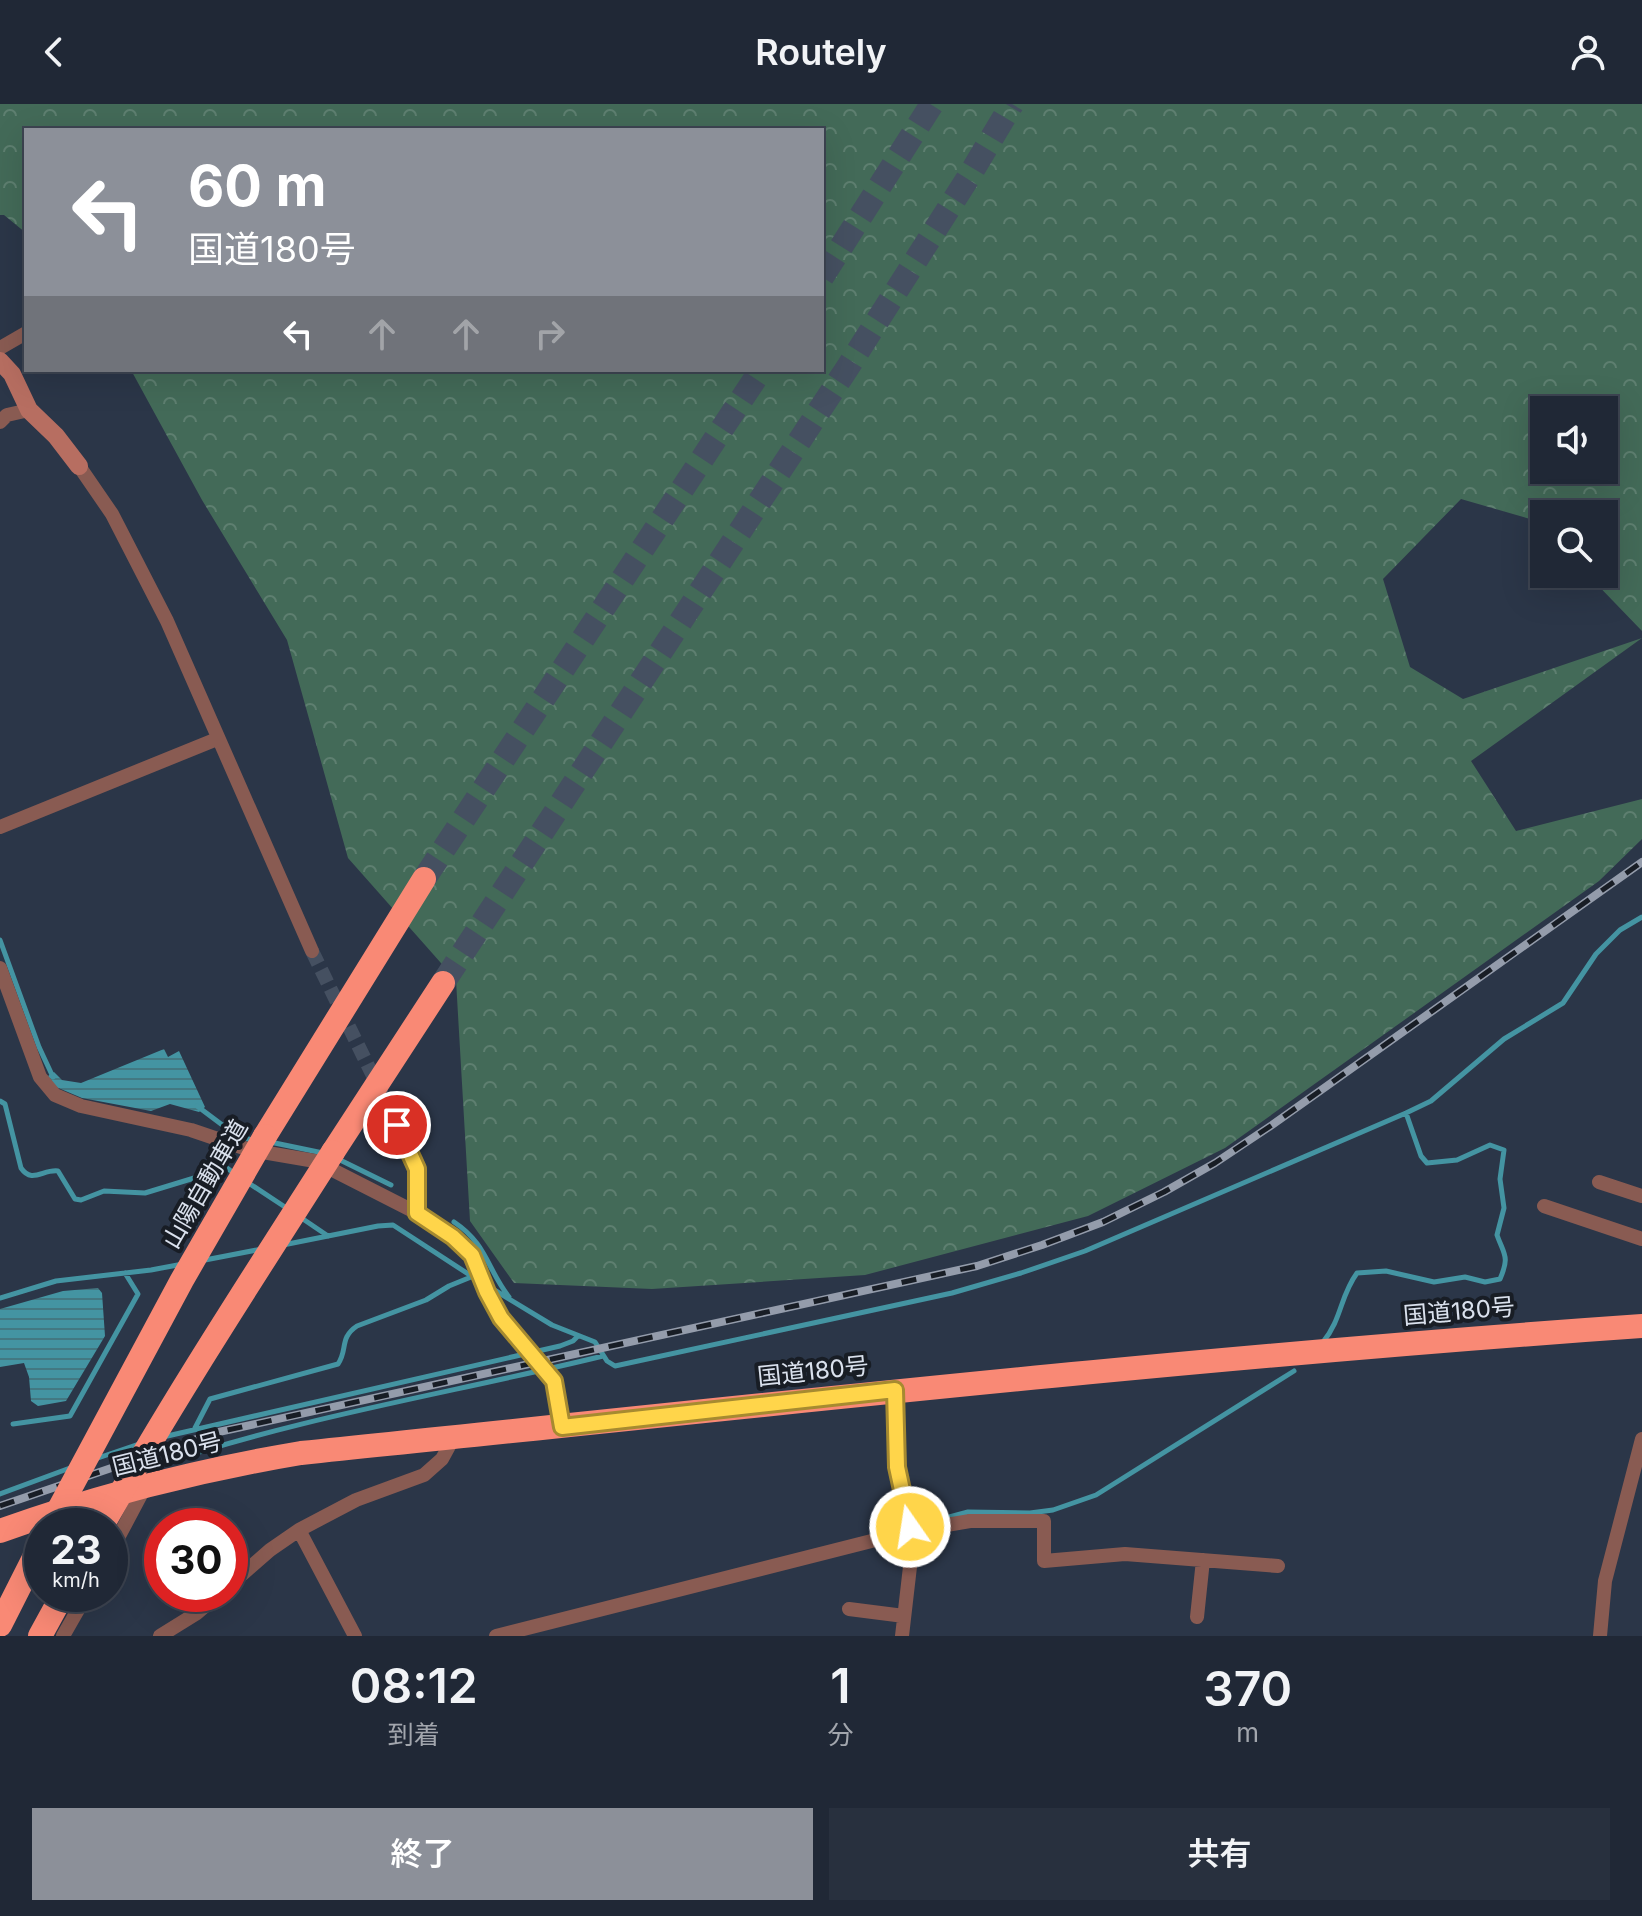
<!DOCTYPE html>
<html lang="ja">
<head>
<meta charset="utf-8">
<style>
  body { margin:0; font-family:Inter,"Noto Sans JP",sans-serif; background:#28303e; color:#f1f3f6; height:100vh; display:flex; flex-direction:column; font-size:30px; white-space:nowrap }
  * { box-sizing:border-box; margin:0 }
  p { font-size:26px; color:#a2a6ad }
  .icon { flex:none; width:44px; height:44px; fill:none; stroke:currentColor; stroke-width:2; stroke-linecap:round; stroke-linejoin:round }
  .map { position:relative; height:1532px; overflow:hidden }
  .panel { display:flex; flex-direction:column; background:#202836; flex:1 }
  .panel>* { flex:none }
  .hud { position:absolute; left:24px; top:24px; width:800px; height:244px; border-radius:0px; box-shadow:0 8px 32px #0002,0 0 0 2px #3d4451; background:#8c9099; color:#fff; overflow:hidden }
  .tools { position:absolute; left:1530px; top:292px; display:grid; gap:16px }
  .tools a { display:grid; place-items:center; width:88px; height:88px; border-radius:0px; background:#202836; box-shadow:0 8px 32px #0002,0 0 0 2px #3d4451; font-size:40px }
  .speed { position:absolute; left:24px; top:1404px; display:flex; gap:16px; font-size:40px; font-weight:700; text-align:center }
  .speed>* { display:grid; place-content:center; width:104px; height:104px; border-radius:50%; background:#202836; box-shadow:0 8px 32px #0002,0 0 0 2px #3d4451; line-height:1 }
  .speed small { font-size:20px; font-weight:400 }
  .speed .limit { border:12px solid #d22; background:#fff; color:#111 }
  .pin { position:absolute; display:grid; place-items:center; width:68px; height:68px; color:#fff; margin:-34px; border:4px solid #fff; border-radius:50%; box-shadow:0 2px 8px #0007 }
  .me { position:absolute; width:88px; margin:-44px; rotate:347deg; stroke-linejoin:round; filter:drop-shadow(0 0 6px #0008) }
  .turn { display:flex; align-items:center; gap:28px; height:168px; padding:0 32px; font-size:36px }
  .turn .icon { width:104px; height:104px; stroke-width:2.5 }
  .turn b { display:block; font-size:56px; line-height:68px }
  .lanes { display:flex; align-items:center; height:76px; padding:0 32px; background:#0003; justify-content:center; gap:40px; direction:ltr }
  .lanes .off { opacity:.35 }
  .eta { display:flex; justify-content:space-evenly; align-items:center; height:136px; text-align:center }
  .eta b { font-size:48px; font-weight:600; line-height:56px }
  .button { display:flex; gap:16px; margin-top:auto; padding:16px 32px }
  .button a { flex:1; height:92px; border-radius:0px; background:#8c9099; color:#fff; font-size:32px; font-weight:600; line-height:92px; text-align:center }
  .button a+a { background:#28303e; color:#f1f3f6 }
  header { display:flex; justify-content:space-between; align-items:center; height:104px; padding:0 32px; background:#202836; font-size:36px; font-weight:600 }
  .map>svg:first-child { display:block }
</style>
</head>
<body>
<header><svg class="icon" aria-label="back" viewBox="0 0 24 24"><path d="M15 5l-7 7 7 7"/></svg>Routely<svg class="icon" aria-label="person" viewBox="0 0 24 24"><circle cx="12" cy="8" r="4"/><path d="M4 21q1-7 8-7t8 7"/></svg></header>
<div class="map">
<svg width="1642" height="1532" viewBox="0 0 1642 1532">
  <defs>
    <pattern id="forest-crowns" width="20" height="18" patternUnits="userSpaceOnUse" patternTransform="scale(2)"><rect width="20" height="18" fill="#436a58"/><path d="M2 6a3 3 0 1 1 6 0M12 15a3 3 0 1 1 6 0" fill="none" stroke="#5e7f70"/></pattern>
    <pattern id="water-rules" width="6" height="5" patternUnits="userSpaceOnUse" patternTransform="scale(2)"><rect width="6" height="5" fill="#4494a2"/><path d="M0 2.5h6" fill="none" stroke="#437882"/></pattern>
  </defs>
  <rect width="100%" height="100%" fill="#2b3648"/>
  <!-- forest -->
  <path fill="url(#forest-crowns)" fill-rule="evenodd" d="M0,0H1642V527L1587,470H1604V410H1544V419L1461,395L1383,475L1410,563L1463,595L1642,534L1471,657L1516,727L1642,695V735L1599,777L1225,1044L1088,1112L865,1171L652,1185L514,1179L470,1117L456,876L348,754L287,536L202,396L131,266H822V26H26V129L4,111H0ZM1544,306H1604V366H1544Z"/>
  <!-- water -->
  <path fill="url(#water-rules)" d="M164,945L168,953L179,947L205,1003L199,1008L170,1000L151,1007L82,994L56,983L48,972L54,968L62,976L81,979Z
    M98,1184L102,1189L105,1232L66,1297L38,1302L31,1297L29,1273L24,1259L0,1263V1205L63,1187Z"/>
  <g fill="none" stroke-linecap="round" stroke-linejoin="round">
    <!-- stream -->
    <path stroke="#4494a2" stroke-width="5" d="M0,836L39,943L53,973
      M0,997L5,1000L21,1064C32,1080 43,1065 58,1067L75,1095L81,1096L104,1087L145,1089L227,1064L235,1070
      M197,1002L237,1032L252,1036
      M270,1038L323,1049
      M336,1054L391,1081
      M247,1078L288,1105
      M300,1113L328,1132
      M454,1118C487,1140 487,1165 509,1193
      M283,1141L378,1122L393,1121L479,1177
      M205,1156L262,1145
      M491,1184L552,1221L595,1238L607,1257L615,1262L952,1189L1021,1169L1085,1147L1406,1009L1431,997L1504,935L1563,899L1596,850L1620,826L1642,813
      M0,1194L56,1177L151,1166L183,1160
      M1323,1238C1342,1215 1340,1192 1357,1169L1386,1167L1434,1178L1465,1173L1485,1178L1500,1175C1510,1152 1504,1151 1497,1131L1504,1104L1500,1075L1504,1046L1490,1041L1457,1056L1427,1059L1421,1052L1406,1009
      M13,1320L70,1312L138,1190L125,1169
      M195,1324L210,1295L338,1260C348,1246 339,1234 357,1222L426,1196L449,1182L471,1173
      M163,1333L560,1242L573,1237L578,1232
      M95,1355L142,1339
      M150,1364C298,1313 452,1289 603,1252
      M0,1390L70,1364
      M938,1416L968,1408L1030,1409L1053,1406L1096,1391L1294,1267"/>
    <!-- street-tunnel -->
    <path stroke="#455061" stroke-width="14" stroke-dasharray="14 7" stroke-linecap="butt" d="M312,847L397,1021"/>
    <!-- highway-tunnel -->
    <path stroke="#455061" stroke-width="24" stroke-dasharray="24 12" stroke-linecap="butt" d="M822,173L932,0
      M424,775L761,266
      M443,879L848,263L968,74L1012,0"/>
    <!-- street -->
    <path stroke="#895b52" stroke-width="14" d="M0,244L26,229
      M0,318L7,311L29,306
      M79,362L112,410L167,517L312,847
      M0,723L217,635
      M0,864L40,973L55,991L81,1002L191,1026L250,1046L315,1057L417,1109L463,1141L472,1151L487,1188L501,1214L554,1277L562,1323
      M397,1021L417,1065V1109
      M1599,1078L1642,1092
      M1544,1102L1642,1135
      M895,1286V1336L897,1363L911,1427V1454L902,1532
      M299,1426L355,1532
      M110,1449L145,1383
      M230,1481L270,1446L299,1426L356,1396L424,1371L442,1355L454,1333
      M849,1505L904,1512
      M1197,1513L1203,1456
      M63,1532L87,1490
      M160,1532L197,1509L219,1490
      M496,1532L911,1427L970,1417H1044V1457L1125,1450L1278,1462
      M1600,1532L1605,1477L1642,1335"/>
    <!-- secondary -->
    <path stroke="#b76e61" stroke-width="18" d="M0,257L12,270L29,306L56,332L79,362"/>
    <!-- highway -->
    <path stroke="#f98975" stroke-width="24" d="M265,1032L424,775
      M333,1048L443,879
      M0,1427C97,1392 200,1366 301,1349C748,1303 1194,1253 1642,1222
      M0,1521L42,1438
      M40,1532L63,1490"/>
    <!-- rail casing -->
    <g stroke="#949cab" stroke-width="8">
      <path id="rail" d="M0,1402L214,1329L977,1162L1042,1141L1103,1118L1164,1088L1215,1059L1272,1021L1642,758"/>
    </g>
    <!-- rail -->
    <use href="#rail" stroke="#181d25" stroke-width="5" stroke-dasharray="15" stroke-linecap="butt"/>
    <!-- highway-bridge -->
    <path stroke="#f98975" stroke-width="24" d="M50,1422L182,1176L265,1032
      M102,1422C174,1294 254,1172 333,1048"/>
  </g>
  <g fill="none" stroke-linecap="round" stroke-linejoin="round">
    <!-- route casing -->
    <g stroke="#a68a30" stroke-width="20">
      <path id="route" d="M397,1021L417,1065V1109L453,1133L472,1151L487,1188L501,1214L554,1277L562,1323L895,1286L897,1363L910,1423"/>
    </g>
    <!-- route -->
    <use href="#route" stroke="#ffd54a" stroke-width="14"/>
  </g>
  <g text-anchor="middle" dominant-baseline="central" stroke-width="8" stroke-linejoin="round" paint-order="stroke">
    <!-- street labels -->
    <g font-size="24" fill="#dae1ed" stroke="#181d25">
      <text transform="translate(205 1080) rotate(-60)">山陽自動車道</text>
      <text transform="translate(1459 1207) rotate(-5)">国道180号</text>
      <text transform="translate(813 1267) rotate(-6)">国道180号</text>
      <text transform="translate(167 1350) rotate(-14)">国道180号</text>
    </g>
  </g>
</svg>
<div class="tools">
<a><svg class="icon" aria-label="sound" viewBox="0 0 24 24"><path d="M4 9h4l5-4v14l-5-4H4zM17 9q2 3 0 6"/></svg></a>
<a><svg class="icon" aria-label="search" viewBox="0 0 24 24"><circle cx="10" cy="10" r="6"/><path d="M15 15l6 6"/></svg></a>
</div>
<div class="speed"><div>23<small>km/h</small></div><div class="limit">30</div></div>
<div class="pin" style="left:397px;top:1021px;background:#d93025"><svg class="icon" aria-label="arrive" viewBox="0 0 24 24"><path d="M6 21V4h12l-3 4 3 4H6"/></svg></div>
<svg class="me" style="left:910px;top:1423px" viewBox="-20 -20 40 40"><circle r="17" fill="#ffd54a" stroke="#fff" stroke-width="3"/><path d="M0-11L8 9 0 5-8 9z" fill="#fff"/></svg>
<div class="hud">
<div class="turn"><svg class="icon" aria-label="left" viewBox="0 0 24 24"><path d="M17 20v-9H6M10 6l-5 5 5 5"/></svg><div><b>60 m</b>国道180号</div></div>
<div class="lanes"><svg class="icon" aria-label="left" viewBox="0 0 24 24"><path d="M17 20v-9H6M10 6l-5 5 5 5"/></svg><svg class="icon off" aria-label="ahead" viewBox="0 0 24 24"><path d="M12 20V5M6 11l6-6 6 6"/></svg><svg class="icon off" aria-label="ahead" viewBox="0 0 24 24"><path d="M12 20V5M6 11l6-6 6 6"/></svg><svg class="icon off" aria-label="right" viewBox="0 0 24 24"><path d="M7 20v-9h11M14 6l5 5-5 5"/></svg></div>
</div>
</div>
<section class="panel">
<div class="eta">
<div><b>08:12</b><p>到着</p></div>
<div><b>1</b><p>分</p></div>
<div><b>370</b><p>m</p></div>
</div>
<div class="button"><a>終了</a><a>共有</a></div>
</section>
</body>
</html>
